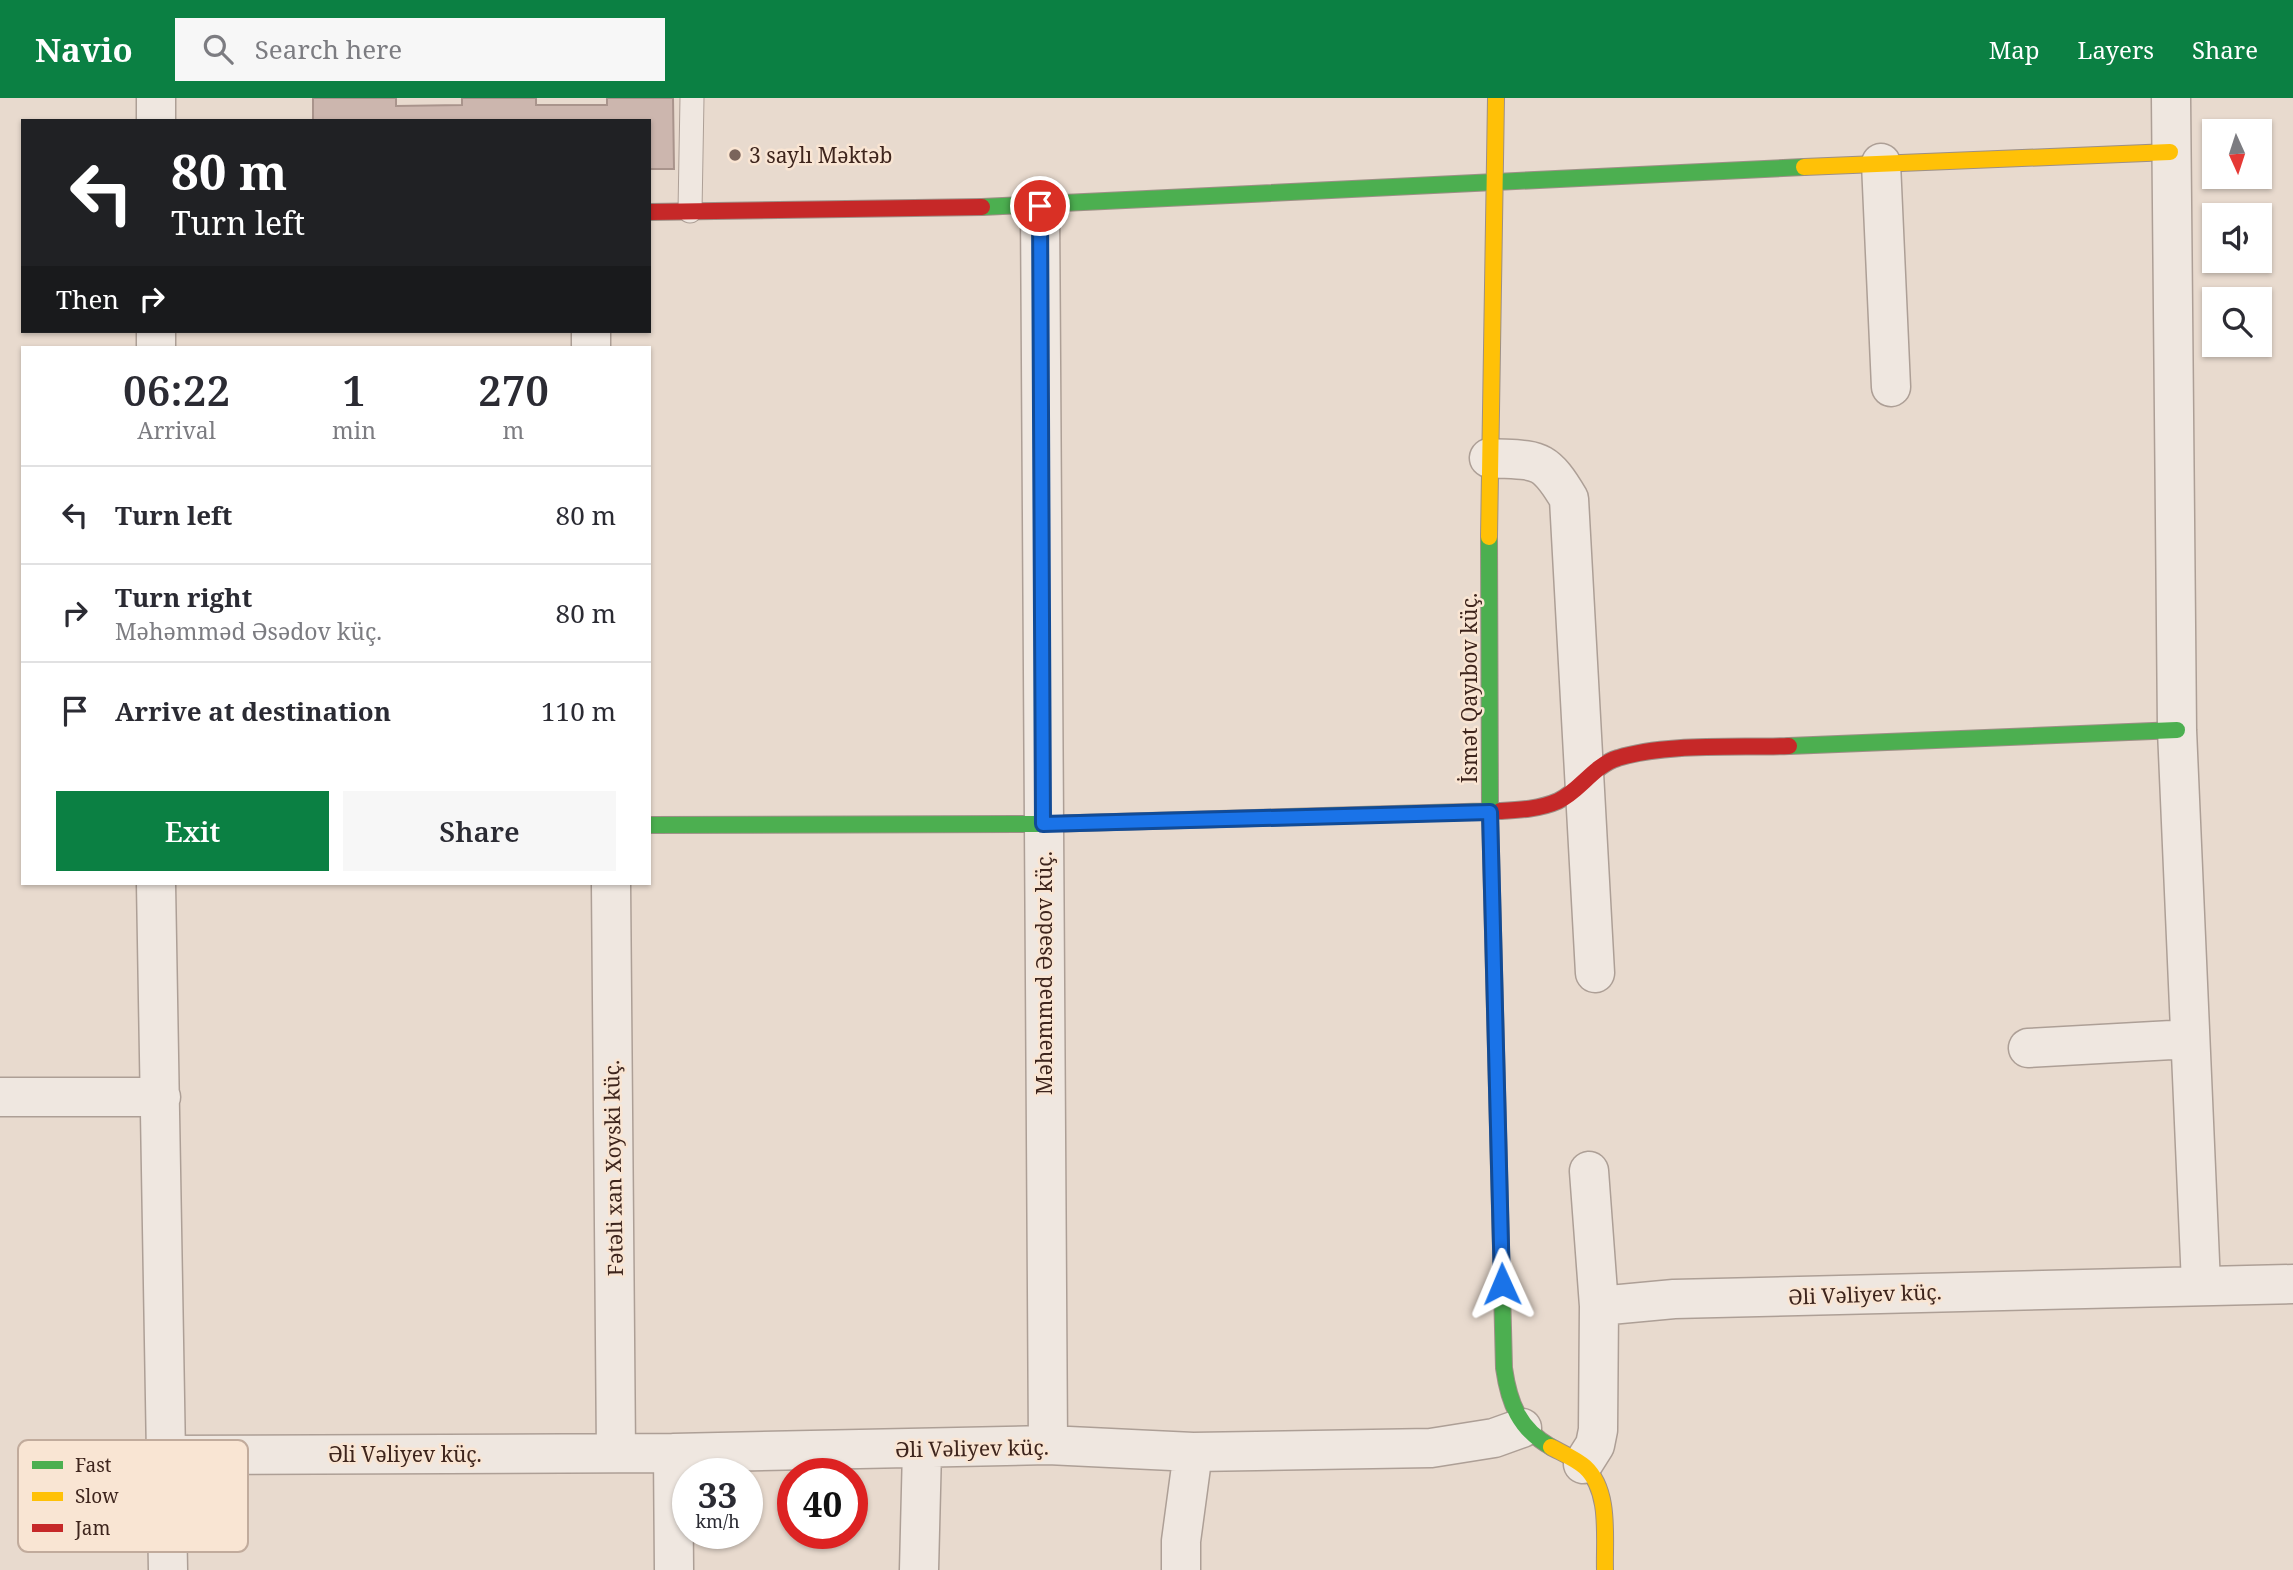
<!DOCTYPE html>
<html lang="en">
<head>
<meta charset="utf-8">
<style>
  body { margin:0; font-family:"Noto Serif",serif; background:#f7f7f7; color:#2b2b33; height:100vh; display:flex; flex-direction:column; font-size:26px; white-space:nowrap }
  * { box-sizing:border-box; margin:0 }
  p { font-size:23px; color:#7c7c81 }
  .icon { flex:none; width:38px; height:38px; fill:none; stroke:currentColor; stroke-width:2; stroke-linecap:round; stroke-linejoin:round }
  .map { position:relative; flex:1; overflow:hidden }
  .sheet { position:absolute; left:21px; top:248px; width:630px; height:539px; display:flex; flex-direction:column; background:#fff; border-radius:0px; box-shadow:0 2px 5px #0004 }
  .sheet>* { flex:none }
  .top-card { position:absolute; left:21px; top:21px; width:630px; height:214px; border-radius:0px; box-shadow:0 2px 5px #0004; background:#202124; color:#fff; overflow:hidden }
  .needle { width:46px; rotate:177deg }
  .buttons { position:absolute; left:2202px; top:21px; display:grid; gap:14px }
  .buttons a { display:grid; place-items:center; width:70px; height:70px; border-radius:0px; background:#fff; box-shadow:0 2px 5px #0004; font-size:35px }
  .speed { position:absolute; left:672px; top:1360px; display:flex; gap:14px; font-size:35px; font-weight:700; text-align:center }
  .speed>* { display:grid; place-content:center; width:91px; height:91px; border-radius:50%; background:#fff; box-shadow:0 2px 5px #0004; line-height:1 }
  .speed small { font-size:18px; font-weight:400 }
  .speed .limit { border:10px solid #d22; background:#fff; color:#111 }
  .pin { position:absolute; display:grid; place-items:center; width:60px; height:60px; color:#fff; margin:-30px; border:4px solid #fff; border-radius:50%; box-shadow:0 2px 7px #0007 }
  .me { position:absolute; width:77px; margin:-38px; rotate:359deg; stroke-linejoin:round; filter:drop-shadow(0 0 5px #0008) }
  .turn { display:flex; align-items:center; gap:24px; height:147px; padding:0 35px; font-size:32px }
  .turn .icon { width:91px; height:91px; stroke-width:2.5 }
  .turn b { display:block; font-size:49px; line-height:60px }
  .then { display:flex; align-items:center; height:66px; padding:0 35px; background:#0003; gap:14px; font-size:26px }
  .eta { display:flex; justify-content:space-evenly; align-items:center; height:119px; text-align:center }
  .eta b { font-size:42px; font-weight:600; line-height:49px }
  .primary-button { display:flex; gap:14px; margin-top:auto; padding:14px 35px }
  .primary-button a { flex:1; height:80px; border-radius:0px; background:#0b8043; color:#fff; font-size:28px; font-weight:600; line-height:80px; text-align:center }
  .primary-button a+a { background:#f7f7f7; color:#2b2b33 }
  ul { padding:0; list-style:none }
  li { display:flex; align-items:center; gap:21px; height:98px; padding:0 35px; border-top:2px solid #e1e1e2 }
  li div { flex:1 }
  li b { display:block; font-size:26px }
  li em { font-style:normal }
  header { display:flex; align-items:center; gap:42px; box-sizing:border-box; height:98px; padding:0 35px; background:#0b8043; color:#fff }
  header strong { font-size:33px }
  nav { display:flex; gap:38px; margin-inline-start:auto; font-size:24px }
  .search { width:490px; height:63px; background:#f7f7f7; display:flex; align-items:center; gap:18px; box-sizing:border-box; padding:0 24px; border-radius:0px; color:#7c7c81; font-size:26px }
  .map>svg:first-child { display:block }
</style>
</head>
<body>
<header>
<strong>Navio</strong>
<div class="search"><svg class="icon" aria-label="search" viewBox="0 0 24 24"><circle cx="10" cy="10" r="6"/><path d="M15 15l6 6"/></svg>Search here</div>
<nav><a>Map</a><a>Layers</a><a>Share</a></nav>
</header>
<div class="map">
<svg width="2293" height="1472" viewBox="0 0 2293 1472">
  <rect width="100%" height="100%" fill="#e8dace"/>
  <!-- building -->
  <path fill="#ccb6ae" stroke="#a9948c" stroke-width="2" d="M313,0H396V8L462,7V0H536V7H607V0H673L674,71H649V23H313Z"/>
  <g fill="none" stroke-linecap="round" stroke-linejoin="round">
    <!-- lane casing -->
    <g stroke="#ad9f96" stroke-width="25">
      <path id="lane" d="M690,113L692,0"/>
    </g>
    <!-- street casing -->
    <g stroke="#ad9f96" stroke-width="41">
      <path id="street" d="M156,0V23
        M2171,0L2177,632L2201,1186
        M1881,65L1891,289
        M1040,108L1048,1347
        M591,233V250
        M156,250V233
        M1489,360C1537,363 1543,357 1569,401L1595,875
        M156,786L168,1472
        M611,786L616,1354
        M2028,950L2190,941
        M0,999H161
        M1589,1073L1599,1208
        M673,1355L674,1472
        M168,1357L673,1355L1048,1347L1193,1354L1431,1350L1494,1340L1522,1330
        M1583,1366L1595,1347L1598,1332L1599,1208L1674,1201L2293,1186
        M919,1472L922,1352
        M1181,1472V1443L1193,1354"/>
    </g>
    <!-- fast casing -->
    <g stroke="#9d8f86" stroke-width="18">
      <path id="fast" d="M982,109L1804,69
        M1489,439L1490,714L1504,1270C1509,1305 1519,1331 1551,1349
        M1789,648L2177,632
        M649,727L1043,726L1500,713"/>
    </g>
    <!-- slow casing -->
    <g stroke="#9d8f86" stroke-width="18">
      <path id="slow" d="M1804,69L2170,54
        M1489,439L1496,0
        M1551,1349C1562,1355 1576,1361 1585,1369C1611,1393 1604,1441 1605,1472"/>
    </g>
    <!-- jam casing -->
    <g stroke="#9d8f86" stroke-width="18">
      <path id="jam" d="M649,114L982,109
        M1500,713C1519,712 1540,711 1558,703C1579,694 1594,667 1618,660C1665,645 1738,650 1789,648"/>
    </g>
    <!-- lane -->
    <use href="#lane" stroke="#efe7e0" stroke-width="23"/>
    <!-- street -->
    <use href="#street" stroke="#efe7e0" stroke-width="38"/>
    <!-- fast -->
    <use href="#fast" stroke="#4caf50" stroke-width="16"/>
    <!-- slow -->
    <use href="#slow" stroke="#ffc107" stroke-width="16"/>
    <!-- jam -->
    <use href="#jam" stroke="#c62828" stroke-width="16"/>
  </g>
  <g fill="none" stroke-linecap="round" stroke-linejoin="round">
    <!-- route casing -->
    <g stroke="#114b97" stroke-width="18">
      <path id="route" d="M1040,108L1043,726L1490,714L1502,1186"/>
    </g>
    <!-- route -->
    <use href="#route" stroke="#1a73e8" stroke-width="12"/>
  </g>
  <!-- markers -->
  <circle fill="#7a645b" stroke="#f9e5d3" stroke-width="2.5" cx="735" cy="57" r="7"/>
  <g text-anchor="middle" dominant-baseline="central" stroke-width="5" stroke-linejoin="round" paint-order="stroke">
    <!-- poi labels -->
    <g font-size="21" fill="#3e251d" stroke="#f9e5d3" text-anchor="start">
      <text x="749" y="57">3 saylı Məktəb</text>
    </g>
    <!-- street labels -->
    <g font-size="21" fill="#3e251d" stroke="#f9e5d3">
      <text transform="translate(1469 590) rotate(-90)">İsmət Qayıbov küç.</text>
      <text transform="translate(1044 875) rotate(-90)">Məhəmməd Əsədov küç.</text>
      <text transform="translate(613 1070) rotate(-91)">Fətəli xan Xoyski küç.</text>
      <text transform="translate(1865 1196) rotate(-2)">Əli Vəliyev küç.</text>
      <text transform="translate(972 1350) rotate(-1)">Əli Vəliyev küç.</text>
      <text x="405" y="1356">Əli Vəliyev küç.</text>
    </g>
  </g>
  <!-- legend -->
  <rect x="18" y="1342" width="230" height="112" rx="10" fill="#f9e5d3" stroke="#c1ab9c" stroke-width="2"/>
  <rect x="32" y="1363" width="31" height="8" fill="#4caf50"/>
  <rect x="32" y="1394" width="31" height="9" fill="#ffc107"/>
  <rect x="32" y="1426" width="31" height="8" fill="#c62828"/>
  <g font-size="19" fill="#3e251d">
    <text x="75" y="1374">Fast</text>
    <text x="75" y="1405">Slow</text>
    <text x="75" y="1437">Jam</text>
  </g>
</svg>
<div class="buttons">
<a><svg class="needle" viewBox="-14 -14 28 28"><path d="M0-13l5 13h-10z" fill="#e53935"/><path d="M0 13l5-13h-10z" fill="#7c7c81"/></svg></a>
<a><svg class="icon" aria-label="sound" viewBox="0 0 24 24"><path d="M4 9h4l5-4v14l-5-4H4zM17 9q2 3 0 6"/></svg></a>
<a><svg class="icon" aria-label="search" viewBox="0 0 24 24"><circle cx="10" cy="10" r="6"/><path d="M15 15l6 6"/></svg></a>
</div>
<div class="speed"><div>33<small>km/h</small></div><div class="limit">40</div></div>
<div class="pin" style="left:1040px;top:108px;background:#d93025"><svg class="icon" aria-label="arrive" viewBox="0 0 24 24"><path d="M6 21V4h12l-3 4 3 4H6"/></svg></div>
<svg class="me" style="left:1502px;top:1186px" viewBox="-20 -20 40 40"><path d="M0-17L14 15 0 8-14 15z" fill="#1a73e8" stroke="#fff" stroke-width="4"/></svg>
<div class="top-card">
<div class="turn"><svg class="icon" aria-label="left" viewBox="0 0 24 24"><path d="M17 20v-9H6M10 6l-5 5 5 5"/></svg><div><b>80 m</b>Turn left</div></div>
<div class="then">Then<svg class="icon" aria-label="right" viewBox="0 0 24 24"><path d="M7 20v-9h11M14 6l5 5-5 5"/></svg></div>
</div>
<section class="sheet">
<div class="eta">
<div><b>06:22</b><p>Arrival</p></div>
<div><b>1</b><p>min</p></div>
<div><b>270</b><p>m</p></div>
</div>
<ul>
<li><svg class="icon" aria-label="left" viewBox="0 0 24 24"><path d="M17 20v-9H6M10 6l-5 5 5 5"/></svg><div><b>Turn left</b></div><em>80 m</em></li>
<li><svg class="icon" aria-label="right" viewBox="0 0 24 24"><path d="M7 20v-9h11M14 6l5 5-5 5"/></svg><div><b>Turn right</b><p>Məhəmməd Əsədov küç.</p></div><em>80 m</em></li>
<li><svg class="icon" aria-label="arrive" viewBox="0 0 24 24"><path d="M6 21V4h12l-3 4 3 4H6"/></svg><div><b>Arrive at destination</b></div><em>110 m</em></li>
</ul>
<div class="primary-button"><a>Exit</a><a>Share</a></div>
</section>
</div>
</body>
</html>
